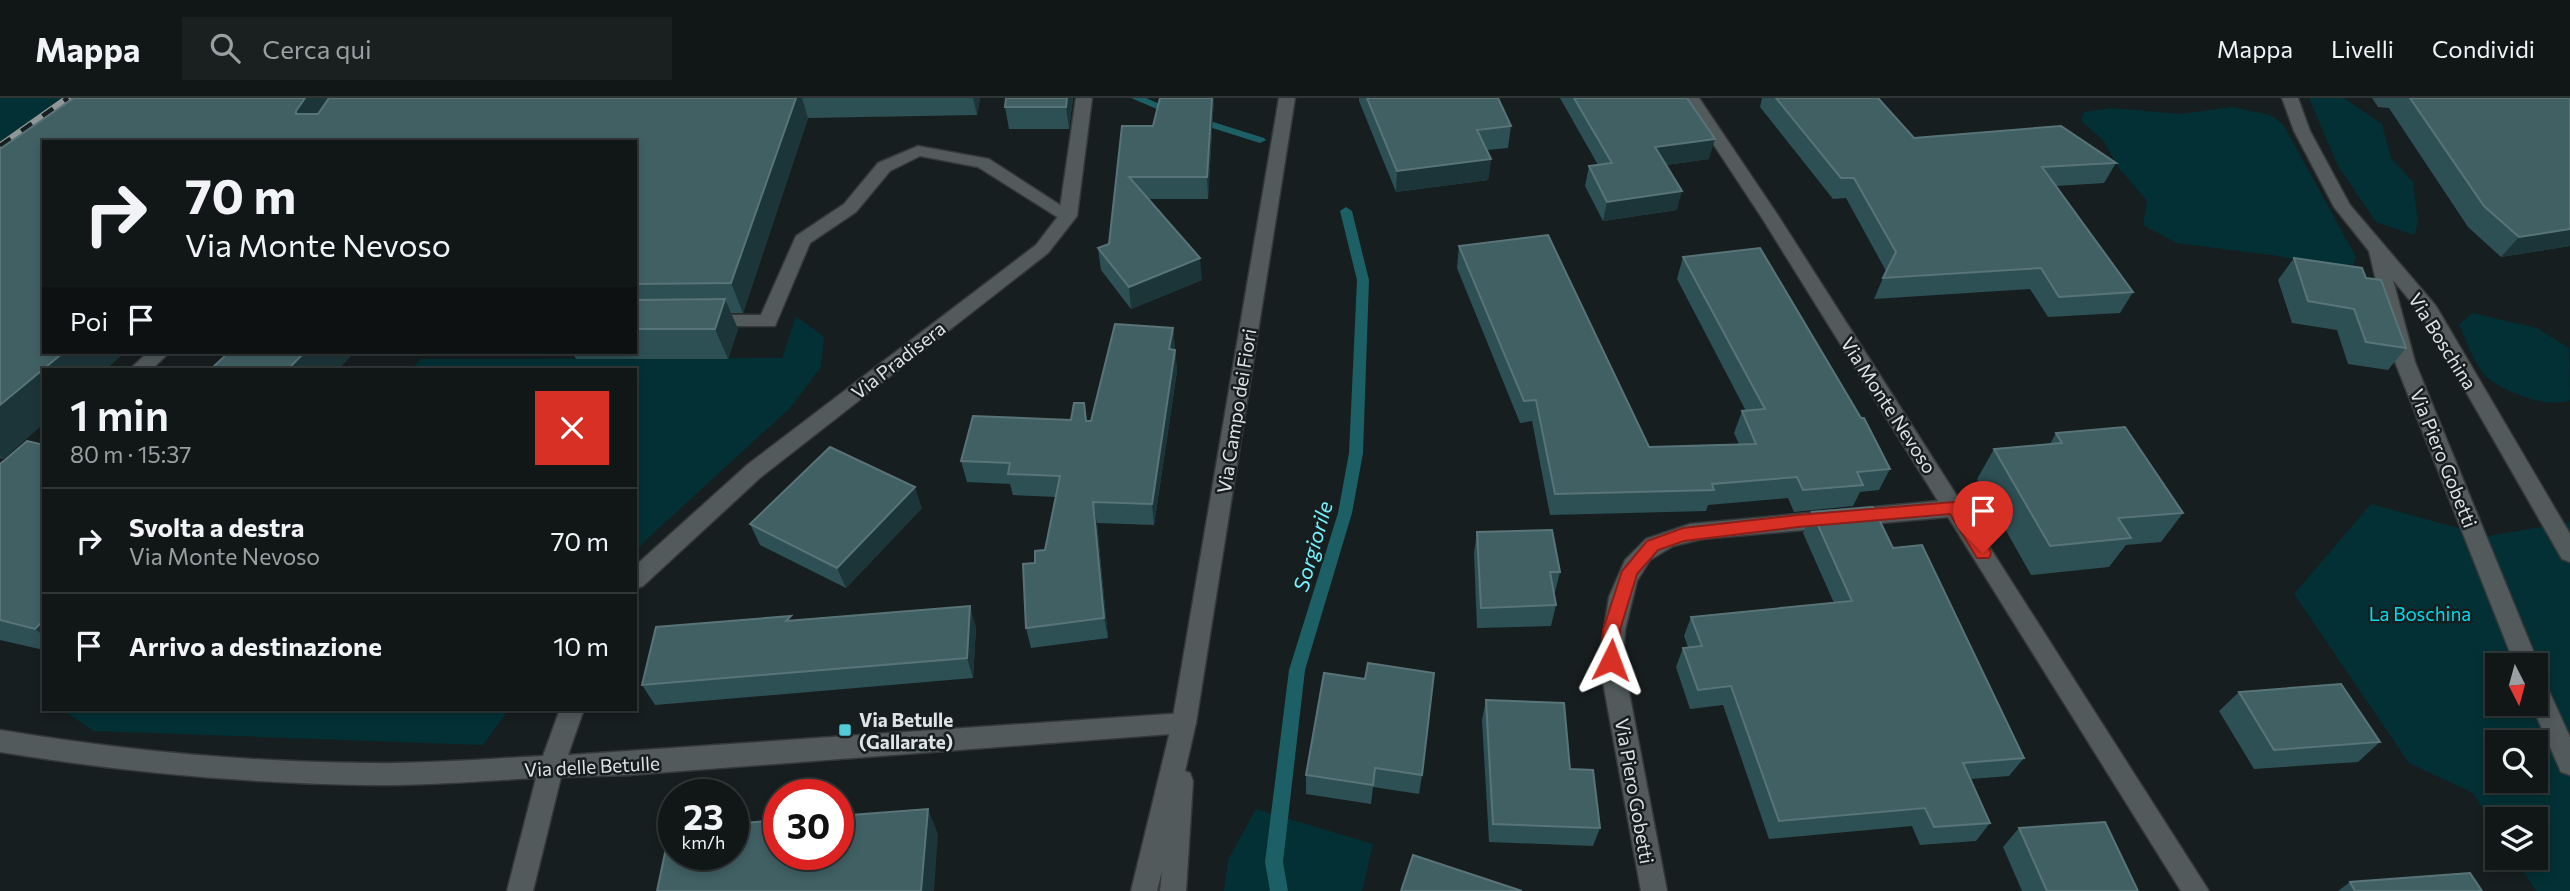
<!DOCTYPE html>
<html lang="it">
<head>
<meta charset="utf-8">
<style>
  body { margin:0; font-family:Commissioner,sans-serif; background:#1a1f20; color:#f1f3f6; height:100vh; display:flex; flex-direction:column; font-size:26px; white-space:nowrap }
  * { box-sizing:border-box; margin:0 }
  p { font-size:23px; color:#9c9fa1 }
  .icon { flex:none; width:38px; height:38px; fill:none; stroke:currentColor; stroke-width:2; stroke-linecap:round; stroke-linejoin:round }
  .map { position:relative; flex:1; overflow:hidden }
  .sheet { position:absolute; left:42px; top:270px; width:595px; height:343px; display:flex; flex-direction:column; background:#111617; border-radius:0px; box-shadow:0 4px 10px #0003,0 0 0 2px #303536 }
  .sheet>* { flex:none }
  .top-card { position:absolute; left:42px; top:42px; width:595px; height:214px; border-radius:0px; box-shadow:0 4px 10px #0003,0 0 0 2px #303536; background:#111617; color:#f1f3f6; overflow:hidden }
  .needle { width:46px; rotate:174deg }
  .fabs { position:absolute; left:2485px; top:555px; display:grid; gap:14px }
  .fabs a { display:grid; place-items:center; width:63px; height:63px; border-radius:0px; background:#111617; box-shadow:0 4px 10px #0003,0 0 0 2px #303536; font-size:35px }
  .speed { position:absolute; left:658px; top:681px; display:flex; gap:14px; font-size:35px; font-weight:700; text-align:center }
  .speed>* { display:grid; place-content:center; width:91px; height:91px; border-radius:50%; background:#111617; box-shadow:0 4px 10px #0003,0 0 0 2px #303536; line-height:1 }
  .speed small { font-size:18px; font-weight:400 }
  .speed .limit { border:10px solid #d22; background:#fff; color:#111 }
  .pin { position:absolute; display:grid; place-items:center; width:60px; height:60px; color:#fff; margin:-72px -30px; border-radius:50% 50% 50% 0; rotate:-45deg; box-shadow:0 0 7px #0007 }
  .pin .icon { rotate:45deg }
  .me { position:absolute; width:77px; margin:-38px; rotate:3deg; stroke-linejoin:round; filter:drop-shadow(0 0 5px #0008) }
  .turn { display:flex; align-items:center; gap:24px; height:147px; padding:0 28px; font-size:32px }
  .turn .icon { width:91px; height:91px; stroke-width:2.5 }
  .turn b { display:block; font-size:49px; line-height:60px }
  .then { display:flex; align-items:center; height:66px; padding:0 28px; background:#0003; gap:14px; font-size:26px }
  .round { display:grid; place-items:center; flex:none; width:74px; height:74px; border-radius:0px; background:#1a1f20 }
  .headline { display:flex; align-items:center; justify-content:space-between; height:119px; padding:0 28px }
  h1 { font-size:42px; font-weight:600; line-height:52px }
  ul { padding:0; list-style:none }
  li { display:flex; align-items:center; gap:21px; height:105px; padding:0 28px; border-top:2px solid #303536 }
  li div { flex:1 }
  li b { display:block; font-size:26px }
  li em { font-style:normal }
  header { display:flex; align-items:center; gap:42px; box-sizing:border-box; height:98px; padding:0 35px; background:#111617; border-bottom:2px solid #303536 }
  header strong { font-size:33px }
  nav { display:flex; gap:38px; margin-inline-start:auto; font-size:24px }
  .search { width:490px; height:63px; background:#1a1f20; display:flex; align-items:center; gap:18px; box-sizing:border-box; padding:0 24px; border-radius:0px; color:#9c9fa1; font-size:26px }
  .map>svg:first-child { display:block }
</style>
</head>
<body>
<header>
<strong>Mappa</strong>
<div class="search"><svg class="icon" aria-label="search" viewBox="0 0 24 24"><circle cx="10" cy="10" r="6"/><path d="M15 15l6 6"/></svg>Cerca qui</div>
<nav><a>Mappa</a><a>Livelli</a><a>Condividi</a></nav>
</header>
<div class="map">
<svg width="2570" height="793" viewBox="0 0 2570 793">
  <rect width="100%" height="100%" fill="#171e1f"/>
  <!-- green -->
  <path fill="#033034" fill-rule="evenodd" d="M0,0H112L44,44L0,79Z
    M2309,0H2344L2382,26L2391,60L2413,84L2418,125L2414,137L2376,124L2338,68Z
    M2232,9L2270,17L2283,26L2356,159L2351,174L2278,158L2176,145L2143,127L2147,103L2119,70L2103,42L2081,23L2084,14L2112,10L2181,16Z
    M2472,215L2537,230L2569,250L2570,302C2549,311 2506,295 2488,280C2475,269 2467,243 2459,227Z
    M796,218L824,239L821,269L790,310L648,440L635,455V271H411L421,261L782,260Z
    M2371,406L2487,438L2570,424V793H2536L2515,760H2536V721H2497V733L2473,695L2409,665L2294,496ZM2497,567H2536V606H2497ZM2497,644H2536V682H2497Z
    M509,611L483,647L93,633L63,612Z
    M1256,711L1373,746L1362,793H1224L1228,762Z"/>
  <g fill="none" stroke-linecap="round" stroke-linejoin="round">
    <!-- stream -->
    <path fill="#1c5f65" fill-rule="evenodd" d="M1131,0H1146L1180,15L1179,17H1171Z
      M1194,18L1264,40L1266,42L1260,45L1190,23L1189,21Z
      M1346,109L1352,113L1369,182L1363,355L1352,415L1305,572L1283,764L1288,793H1270L1265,764L1289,572L1338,415L1349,355L1357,182L1340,113Z"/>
    <!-- service casing -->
    <g stroke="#343839" stroke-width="3">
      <path id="service" d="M918,48L989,61L1077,118L1068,124L1062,122L978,69L920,58L890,73L856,114L810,145L775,228H700L698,223L700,218L707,217H761L796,138L844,106L878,65Z
        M148,254H170L152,271H130Z"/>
    </g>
    <!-- minor casing -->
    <g stroke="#343839" stroke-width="3">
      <path id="minor" d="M1076,0H1092L1077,118L1048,155L761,379L643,488L635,491V468L747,367L1036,147L1059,117Z
        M1683,0H1699L1779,119L2209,793H2181L1948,419L1702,441L1673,448L1650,462L1637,483L1625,532L1623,562L1667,793H1641L1599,562L1609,499L1625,462L1646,441L1690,426L1938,403L1762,120Z
        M2282,0H2298L2310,33L2350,107L2436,208L2570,436V464L2562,461L2422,217L2393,182L2415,264L2539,567L2536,573V567H2515L2395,264L2369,153L2334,109L2294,33Z
        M2536,579L2544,582L2570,639V677L2561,674L2531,606H2536Z
        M560,611H584L568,657L1184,615L1192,618L1196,625L1192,632L1184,635L629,677L561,679L533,793H507L536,680C480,683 422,688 366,687C243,685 121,674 0,654V632C121,652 244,664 367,665C426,666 485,661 543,658Z"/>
    </g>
    <!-- tertiary casing -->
    <g stroke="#343839" stroke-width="3">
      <path id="tertiary" d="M1279,0H1295L1196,625L1185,673L1190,675L1193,683L1186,793H1160L1162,773L1157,793H1131L1172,625Z"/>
    </g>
    <!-- service -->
    <use href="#service" fill="#525a5b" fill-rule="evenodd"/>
    <!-- minor -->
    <use href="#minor" fill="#525a5b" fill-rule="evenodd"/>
    <!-- tertiary -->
    <use href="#tertiary" fill="#525a5b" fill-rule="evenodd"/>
    <!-- rail casing -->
    <g stroke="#919697" stroke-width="7">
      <path id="rail" d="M0,48L68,0"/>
    </g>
    <!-- rail -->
    <use href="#rail" stroke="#171e1f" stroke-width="4.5" stroke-dasharray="13" stroke-linecap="butt"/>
  </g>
  <!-- wall -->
  <path fill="#2d5055" d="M74,0H980L977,17L808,20L743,215H731L738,231L728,261H576L572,254H635V44H44V325L3,361L0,360V51Z
    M1006,0H1073L1069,31H1009L1005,9Z
    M1214,0L1208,101H1148L1202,182L1131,211L1101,172L1098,150L1109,146L1122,28H1153Z
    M1359,0H1498L1511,28L1508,50L1487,52L1491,61L1488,82L1396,94L1359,3Z
    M1560,0H1687L1709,61L1666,67L1677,112L1603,123L1585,88L1589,68L1598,67Z
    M1762,0H1878L1914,40L2116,65L2104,85L2056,88L2133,194L2120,215L2048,219L2030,191L1874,201L1886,173L1846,100L1833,101L1760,9Z
    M2372,0H2570V148L2501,159L2468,129L2389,10L2378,9Z
    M1459,148L1649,349L1739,346L1734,335L1742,313H1746L1677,181L1683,159L1890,371L1879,392L1860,394L1853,408L1794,414L1788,400L1708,407L1706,413L1550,417L1532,323L1520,325L1457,170Z
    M2294,160L2366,180L2406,250L2388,272L2348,266L2337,232L2292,225L2278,182Z
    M1173,230L1177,273L1154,427L1097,425L1108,540L1031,550L1026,530L1045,452L1056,399L1013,397L1010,386L967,384L961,363L1071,322L1084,305L1087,323H1091Z
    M2056,335L2183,415L2161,444L2126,447L2109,469L2031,477L1977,381L1994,351L2050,346Z
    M44,347V552L0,542V366Z
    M922,410L846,490L760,447L750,426Z
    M1812,414L1893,450L2024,660L2009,678L1971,681L1990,725L1976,743L1920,747L1912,728L1769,741L1723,607L1690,611L1676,569L1683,550L1688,549L1684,538L1691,519L1834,505L1803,435Z
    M1477,434L1560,474L1555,494H1554L1556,507L1551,528L1477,530L1474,455Z
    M793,522L976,529L973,580L655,607L642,587Z
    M1324,575L1422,677L1419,696L1373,689L1371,706L1306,696V677Z
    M2239,594L2380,644L2358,664L2254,671L2219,613Z
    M1486,602L1570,671L1600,730L1593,748L1489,744L1482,622Z
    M2019,730L2138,793H2022L2003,749Z
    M2350,784L2482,793H2338Z"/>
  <!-- shaded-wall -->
  <path fill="#1c3539" d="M305,0H345L315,42L296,16V13Z
    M796,0H802L808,20L743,215L731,185Z
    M973,0H980L977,17Z
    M1067,0H1073L1069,31L1066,9Z
    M1212,0H1214L1208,101L1207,79Z
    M1715,41L1709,61L1650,69L1655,49Z
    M1491,61L1488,82L1396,94L1397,73Z
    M1682,93L1677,112L1603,123L1607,104Z
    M2570,131V148L2501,159L2519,139Z
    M1200,160L1202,182L1131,211L1129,189Z
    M725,201L738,231L728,261L715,231Z
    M1173,230L1175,251H1169Z
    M1175,252L1177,273L1154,427L1152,406Z
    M64,254H126L106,271H44V325L3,361L0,358V307Z
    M305,254H355L339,271H288Z
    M915,389L922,410L846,490L837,470Z
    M1093,404L1097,425L1108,540L1104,520Z
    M970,508L976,529L973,580L967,560Z
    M44,522V538L35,531Z
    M928,711L938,736L934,793H921Z"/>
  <!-- building -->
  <path fill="#406064" stroke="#597478" stroke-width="2" d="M74,0H305L296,13V16H318L329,0H796L731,185L635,186V44H44V254H64L0,307V51Z
    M1006,0H1067L1066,9H1005Z
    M1160,0H1212L1207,79H1129L1200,160L1129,189L1098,150L1109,146L1122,28H1153Z
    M1367,0H1498L1511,28L1477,32L1491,61L1397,73Z
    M1574,0H1687L1715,41L1655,49L1682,93L1607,104L1589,68L1612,65Z
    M1776,0H1878L1914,40L2061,28L2116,65L2042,69L2133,194L2059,199L2041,170L1883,180L1896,154L1854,80H1841Z
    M2410,0H2570V131L2519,139L2484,108Z
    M1548,137L1649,349L1756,346L1742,313L1765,311L1683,159L1760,150L1861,320H1864L1890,371L1857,374L1863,387L1803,392L1797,379L1712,386L1714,392L1555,396L1536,302L1524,303L1459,148Z
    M2294,160L2362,170L2366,180L2381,182L2406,250L2366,244L2354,211L2308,203Z
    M725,201L715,231H635V202Z
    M1115,226L1173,230L1169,251L1175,252L1152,406L1093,404L1104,520L1026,530L1023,466L1035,465V453L1045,452L1060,378L1008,376L1010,365L961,363L973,318L1071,322L1074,305H1084L1086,323H1091Z
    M229,254H305L288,271H211Z
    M2125,329L2183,415L2118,420L2131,440L2050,448L1994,351L2062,345L2056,335Z
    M27,343L44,347V522L35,531L0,522V366Z
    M830,349L915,389L837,470L750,426Z
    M1873,409L1893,450L1922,447L2024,660L1963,665L1990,725L1934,729L1925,710L1779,723L1731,588L1698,592L1683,550L1702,548L1691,519L1852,503L1812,414Z
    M1552,432L1560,474H1550L1556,507L1481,510L1477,434Z
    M970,508L967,560L642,587L656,529L791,518L786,523Z
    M1368,565L1434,575L1422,677L1375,670L1373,687L1306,677L1324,575L1365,581Z
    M2341,586L2380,644L2274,652L2239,594Z
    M1486,602L1564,605L1570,671L1593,672L1600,730L1493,726Z
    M928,711L921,793H657L670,731L674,730V756H733V726L779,722V756H838V718Z
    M2105,724L2138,793H2047L2019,730Z
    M1413,757L1522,793H1401Z
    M2470,775L2482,793H2355L2350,784Z"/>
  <!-- route -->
  <path fill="#d93025" stroke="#8d1f18" stroke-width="2" d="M1954,404L1960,405L1989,450L1991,455L1989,460H1977L1950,416L1798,429L1684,443L1658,452L1637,476L1620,532V562L1617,568L1611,570L1605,568L1602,562L1603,532L1622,473L1647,443L1683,430L1798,417Z"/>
  <!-- markers -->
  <rect fill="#52cbd8" stroke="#171e1f" stroke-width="2.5" x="838" y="625" width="14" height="14" rx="3.5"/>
  <g text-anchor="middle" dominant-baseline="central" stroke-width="5" stroke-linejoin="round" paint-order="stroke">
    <!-- street labels -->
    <g font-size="19" fill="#dfe3e4" stroke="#171e1f">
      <text transform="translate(2443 243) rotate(58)">Via Boschina</text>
      <text transform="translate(898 262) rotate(-38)">Via Pradisera</text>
      <text transform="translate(1889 307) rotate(57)">Via Monte Nevoso</text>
      <text transform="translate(1236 313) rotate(-81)">Via Campo dei Fiori</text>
      <text transform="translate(2444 360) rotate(68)">Via Piero Gobetti</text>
      <text transform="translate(592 668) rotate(-3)">Via delle Betulle</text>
      <text transform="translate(1635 693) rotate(80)">Via Piero Gobetti</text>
    </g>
    <!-- park labels -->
    <g font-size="19" fill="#00dced" stroke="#171e1f">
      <text x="2420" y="515">La Boschina</text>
    </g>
    <!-- poi labels -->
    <g font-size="19" font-weight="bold" fill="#dfe3e4" stroke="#171e1f" text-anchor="start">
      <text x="859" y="621">Via Betulle<tspan x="859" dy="22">(Gallarate)</tspan></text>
    </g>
    <!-- water labels -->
    <g font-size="21" font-style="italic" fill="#76f1fe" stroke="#171e1f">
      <text transform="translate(1312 448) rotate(-74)">Sorgiorile</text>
    </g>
  </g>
</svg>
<div class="fabs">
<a><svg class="needle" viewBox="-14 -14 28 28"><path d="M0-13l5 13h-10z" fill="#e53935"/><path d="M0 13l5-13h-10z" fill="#9c9fa1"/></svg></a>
<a><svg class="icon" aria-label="search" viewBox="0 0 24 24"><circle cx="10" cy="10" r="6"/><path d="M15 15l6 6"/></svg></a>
<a><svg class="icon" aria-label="layers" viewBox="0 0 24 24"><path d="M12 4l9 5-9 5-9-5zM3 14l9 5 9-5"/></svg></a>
</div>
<div class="speed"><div>23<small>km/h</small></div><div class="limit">30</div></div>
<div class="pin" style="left:1983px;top:455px;background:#d93025"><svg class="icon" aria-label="arrive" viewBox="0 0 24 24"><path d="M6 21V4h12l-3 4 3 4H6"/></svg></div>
<svg class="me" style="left:1611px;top:562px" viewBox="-20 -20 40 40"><path d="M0-17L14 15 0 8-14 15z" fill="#d93025" stroke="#fff" stroke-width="4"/></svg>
<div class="top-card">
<div class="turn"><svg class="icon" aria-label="right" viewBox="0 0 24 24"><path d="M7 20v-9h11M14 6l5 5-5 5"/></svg><div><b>70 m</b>Via Monte Nevoso</div></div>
<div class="then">Poi<svg class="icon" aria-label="arrive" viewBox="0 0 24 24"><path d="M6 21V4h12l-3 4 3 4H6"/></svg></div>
</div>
<section class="sheet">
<div class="headline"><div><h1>1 min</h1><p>80 m · 15:37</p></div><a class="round" style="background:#d93025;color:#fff"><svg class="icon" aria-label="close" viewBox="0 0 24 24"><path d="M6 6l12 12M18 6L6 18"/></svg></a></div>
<ul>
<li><svg class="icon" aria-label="right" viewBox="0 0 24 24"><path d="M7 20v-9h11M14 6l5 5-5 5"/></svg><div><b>Svolta a destra</b><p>Via Monte Nevoso</p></div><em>70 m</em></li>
<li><svg class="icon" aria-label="arrive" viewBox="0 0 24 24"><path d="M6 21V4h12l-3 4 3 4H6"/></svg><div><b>Arrivo a destinazione</b></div><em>10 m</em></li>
</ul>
</section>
</div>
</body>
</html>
